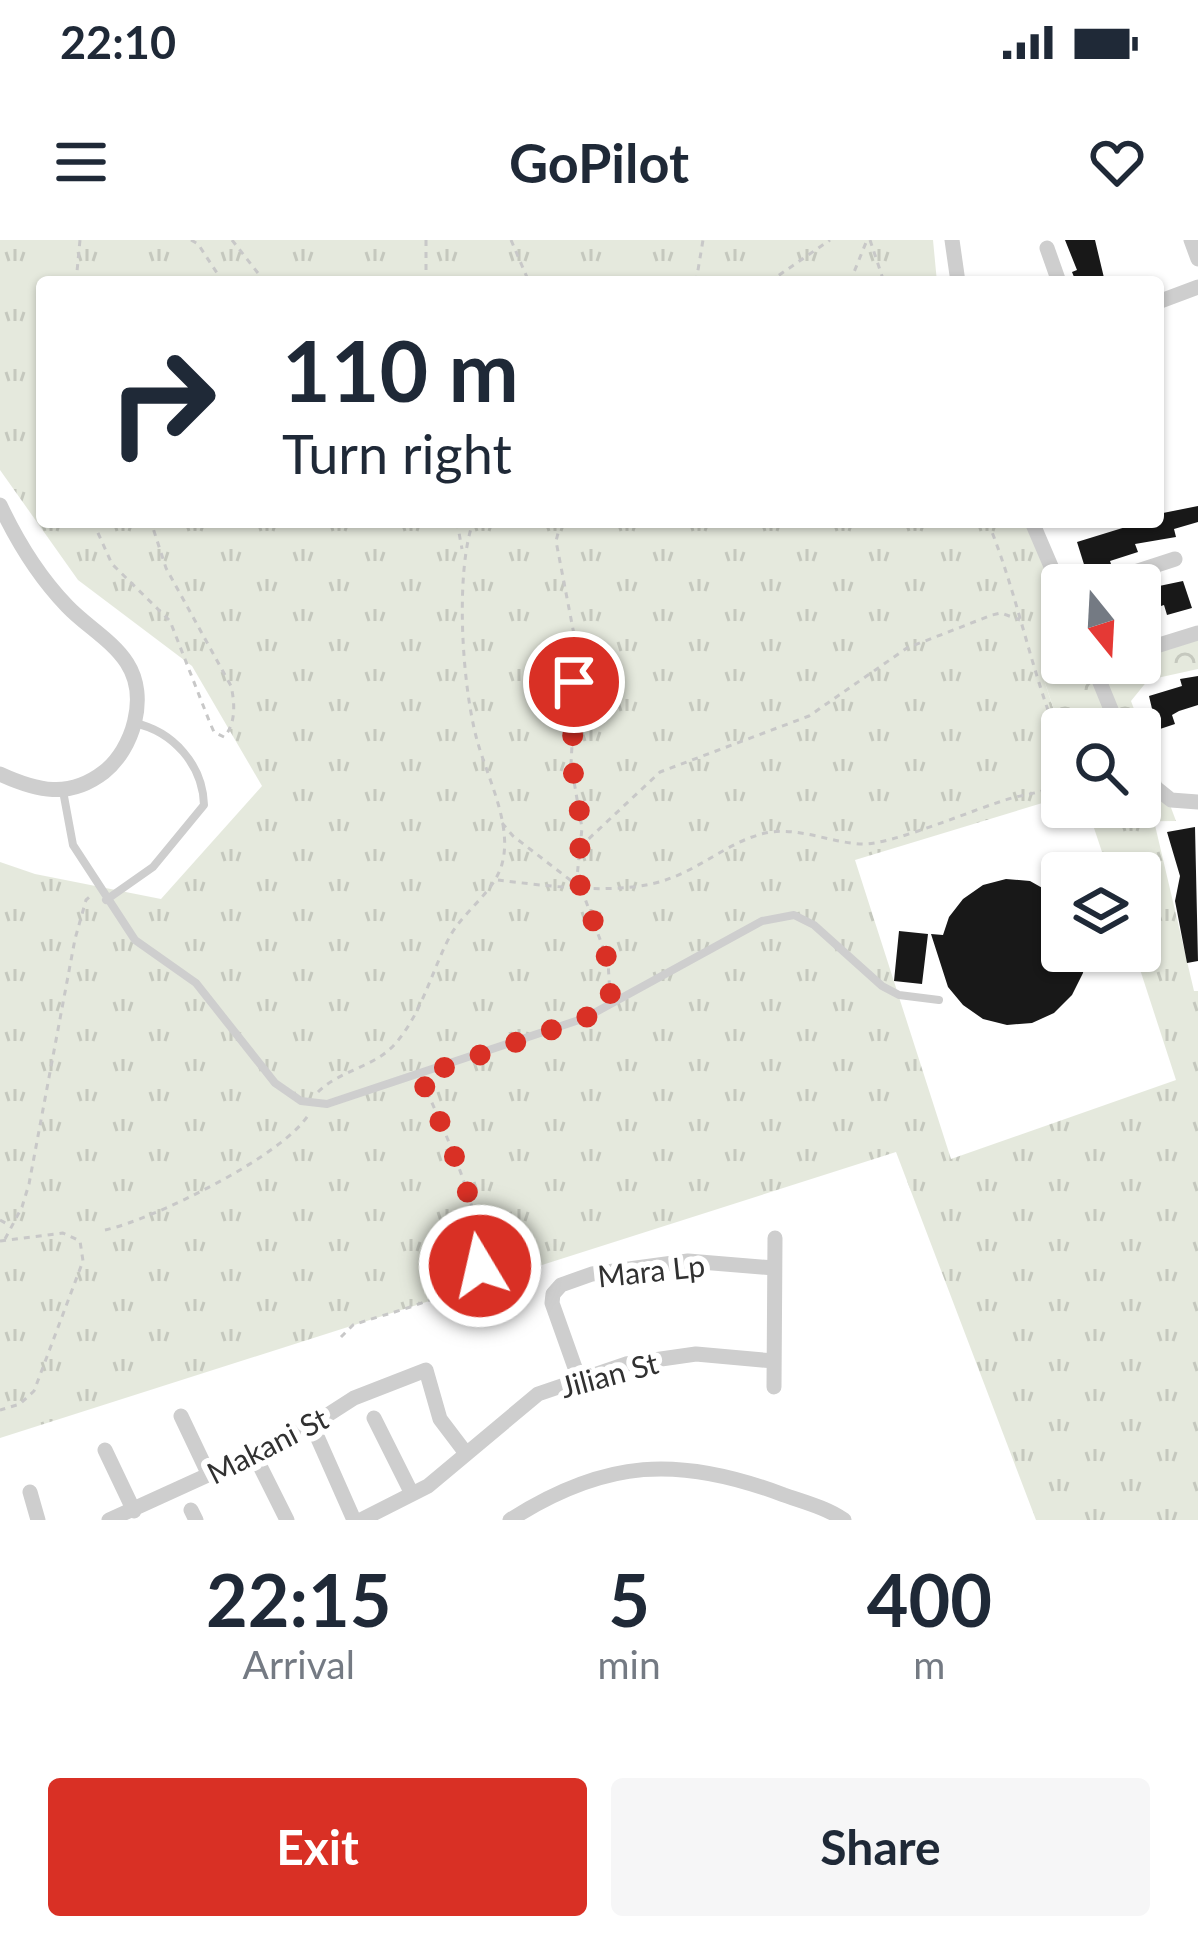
<!DOCTYPE html>
<html lang="en">
<head>
<meta charset="utf-8">
<style>
  body { margin:0; font-family:Lato,sans-serif; background:#f6f6f7; color:#1f2937; height:100vh; display:flex; flex-direction:column; font-size:45px; white-space:nowrap }
  * { box-sizing:border-box; margin:0 }
  p { font-size:39px; color:#747a83 }
  .icon { flex:none; width:66px; height:66px; fill:none; stroke:currentColor; stroke-width:2; stroke-linecap:round; stroke-linejoin:round }
  .map { position:relative; height:1280px; overflow:hidden }
  .sheet { display:flex; flex-direction:column; background:#fff; flex:1 }
  .sheet>* { flex:none }
  .top-card { position:absolute; left:36px; top:36px; width:1128px; height:252px; border-radius:12px; box-shadow:0 3px 9px #0004; background:#fff; color:#1f2937; overflow:hidden }
  .needle { width:78px; rotate:162deg }
  .tools { position:absolute; left:1041px; top:324px; display:grid; gap:24px }
  .tools a { display:grid; place-items:center; width:120px; height:120px; border-radius:12px; background:#fff; box-shadow:0 3px 9px #0004; font-size:60px }
  .pin { position:absolute; display:grid; place-items:center; width:102px; height:102px; color:#fff; margin:-51px; border:6px solid #fff; border-radius:50%; box-shadow:0 3px 12px #0007 }
  .me { position:absolute; width:132px; margin:-66px; rotate:351deg; stroke-linejoin:round; filter:drop-shadow(0 0 9px #0008) }
  .turn { display:flex; align-items:center; gap:42px; height:252px; padding:0 48px; font-size:54px }
  .turn .icon { width:156px; height:156px; stroke-width:2.5 }
  .turn b { display:block; font-size:84px; line-height:102px }
  .eta { display:flex; justify-content:space-evenly; align-items:center; height:204px; text-align:center }
  .eta b { font-size:72px; font-weight:700; line-height:84px }
  .primary-button { display:flex; gap:24px; margin-top:auto; padding:24px 48px }
  .primary-button a { flex:1; height:138px; border-radius:12px; background:#d93025; color:#fff; font-size:48px; font-weight:700; line-height:138px; text-align:center }
  .primary-button a+a { background:#f6f6f7; color:#1f2937 }
  .status { display:flex; justify-content:space-between; align-items:center; height:84px; padding:0 60px; background:#fff; direction:ltr }
  .status svg { height:33px; fill:currentColor }
  header { display:flex; justify-content:space-between; align-items:center; height:156px; padding:0 48px; background:#fff; font-size:54px; font-weight:700 }
  .map>svg:first-child { display:block }
</style>
</head>
<body>
<div class="status"><b>22:10</b><svg viewBox="0 0 49 12"><path d="M0 12V9h3v3zM5 12V6h3v6zM10 12V3h3v9zM15 12V0h3v12zM26 1h20v11H26zM47 4h2v5h-2z"/></svg></div>
<header><svg class="icon" aria-label="menu" viewBox="0 0 24 24"><path d="M4 6h16M4 12h16M4 18h16"/></svg>GoPilot<svg class="icon" aria-label="heart" viewBox="0 0 24 24"><path d="M12 20l-8-8c-3-5 5-10 8-4 3-6 11-1 8 4z"/></svg></header>
<div class="map">
<svg width="1198" height="1280" viewBox="0 0 1198 1280">
  <defs>
    <pattern id="grass-tufts" width="24" height="20" patternUnits="userSpaceOnUse" patternTransform="scale(3)"><rect width="24" height="20" fill="#e5e9dd"/><path d="M3 7l-1-3M5 7V3M7 7l1-3M15 17l-1-3M17 17v-4M19 17l1-3" fill="none" stroke="#c5c8be"/></pattern>
    <pattern id="forest-crowns" width="20" height="18" patternUnits="userSpaceOnUse" patternTransform="scale(3)"><rect width="20" height="18" fill="#e5e9dd"/><path d="M2 6a3 3 0 1 1 6 0M12 15a3 3 0 1 1 6 0" fill="none" stroke="#c5c8be"/></pattern>
  </defs>
  <rect width="100%" height="100%" fill="#fff"/>
  <!-- grass -->
  <path fill="url(#grass-tufts)" d="M0,0H933L937,42H42V282H1028L1062,357V423H1092L1093,426L1043,437L1062,494V557L855,620L951,919L1176,840L1134,711H1140V633H1109L1092,582L1154,581L1194,751H1198V1280H1036L896,912L0,1198V622L35,634L161,659L262,546L192,426L78,340L0,230Z"/>
  <!-- forest -->
  <path fill="url(#forest-crowns)" d="M1198,392V429L1148,440L1131,461L1176,581L1092,582L1087,567H1140V489H1062V494L1043,437L1104,423H1140V411Z"/>
  <!-- building -->
  <path fill="#181818" d="M1065,0H1095L1105,42H1076L1072,32L1077,30Z
    M1198,266V282L1174,289L1176,297L1135,304L1138,312L1110,321L1112,327L1087,334L1077,302L1142,282H1158V274Z
    M1183,341L1192,368L1167,375L1164,365L1140,373V350Z
    M1198,436V465L1179,471L1172,475L1175,484L1157,490L1149,456L1182,446L1180,439Z
    M1195,587L1198,721L1187,723L1175,661L1180,636L1167,592Z
    M1006,639L1030,641L1062,659V711H1086L1083,733L1072,755L1054,773L1032,783L1007,785L983,779L963,765L948,747L931,694L943,695L949,677L963,659L983,645Z
    M899,691L928,694L922,744L894,741Z"/>
  <g fill="none" stroke-linecap="round" stroke-linejoin="round">
    <!-- path -->
    <path stroke="#c8c8c8" stroke-width="3" stroke-dasharray="6 6" stroke-linecap="butt" d="M191,0L198,4L223,42
      M232,0L265,42
      M511,0L529,42
      M870,0L884,42
      M76,42L80,0
      M426,42V0
      M696,42L703,0
      M769,42L830,0
      M850,42L867,0
      M93,282L112,324L170,381L210,483L214,492L224,497C236,484 235,463 231,446L166,328L151,282
      M457,282L462,309
      M561,282L556,301L577,410L571,524L582,588L577,637L608,721L610,756
      M988,282C1018,355 1031,433 1062,507
      M502,583L513,596L578,646
      M580,607L660,532L809,476L907,408L992,375L1001,373L1020,380
      M498,640C548,646 624,657 671,638C706,625 734,598 771,592C802,588 832,603 862,604C893,605 976,568 1012,558C1030,553 1048,553 1062,540
      M318,852C340,830 375,827 395,804C422,773 431,733 449,698C463,671 494,653 502,624C513,585 487,537 477,500C462,445 455,334 473,282
      M0,980L9,985
      M105,990C152,980 288,914 310,872
      M5,999L22,967L29,944L75,699L86,660L93,654
      M0,1001L63,993L80,1001L83,1021L34,1151L20,1164L0,1170
      M341,1097L353,1085C387,1073 448,1060 473,1035C500,1008 438,876 423,843"/>
    <!-- lane -->
    <path stroke="#cecece" stroke-width="8" d="M63,551L73,605L135,700L196,743L275,843L301,861L327,864L585,778L762,681L794,675L814,685L882,746L899,755L939,760
      M106,660L153,627L204,565C203,525 173,491 134,483"/>
    <!-- street -->
    <path stroke="#cecece" stroke-width="15" d="M952,0L958,42
      M1191,0L1198,19
      M1047,8L1059,42
      M1158,62L1198,47
      M0,265C17,301 39,337 67,366C86,386 112,400 127,423C149,457 133,509 104,532C69,559 37,551 0,534
      M1032,282L1062,352
      M1095,345L1175,319
      M1140,411L1198,393
      M1092,423L1119,489
      M1140,535L1171,560L1198,562
      M579,1139L552,1063L553,1054L561,1045L592,1034L688,1021L774,1028
      M774,1147L775,998
      M181,1176L209,1235
      M374,1178L412,1254
      M312,1185L354,1280
      M105,1210L134,1271
      M254,1214L287,1280
      M30,1252L38,1280
      M191,1270L196,1280
      M109,1280L254,1214L312,1185L354,1158L426,1130L440,1179L465,1212
      M361,1280L428,1246L538,1154L626,1124L696,1114L774,1121
      M510,1280C605,1219 679,1215 784,1255C804,1262 827,1268 844,1280"/>
  </g>
  <g fill="none" stroke-linecap="round" stroke-linejoin="round">
    <!-- route -->
    <path stroke="#d93025" stroke-width="21" stroke-dasharray="0 37.8" d="M480,1026C486,978 440,882 420,836L585,778L611,764L608,721L577,637L582,588L572,524L574,442"/>
  </g>
  <g text-anchor="middle" dominant-baseline="central" stroke-width="12" stroke-linejoin="round" paint-order="stroke">
    <!-- street labels -->
    <g font-size="30" fill="#313131" stroke="#fff">
      <text transform="translate(651 1030) rotate(-6)">Mara Lp</text>
      <text transform="translate(609 1134) rotate(-15)">Jilian St</text>
      <text transform="translate(267 1205) rotate(-27)">Makani St</text>
    </g>
  </g>
</svg>
<div class="tools">
<a><svg class="needle" viewBox="-14 -14 28 28"><path d="M0-13l5 13h-10z" fill="#e53935"/><path d="M0 13l5-13h-10z" fill="#747a83"/></svg></a>
<a><svg class="icon" aria-label="search" viewBox="0 0 24 24"><circle cx="10" cy="10" r="6"/><path d="M15 15l6 6"/></svg></a>
<a><svg class="icon" aria-label="layers" viewBox="0 0 24 24"><path d="M12 4l9 5-9 5-9-5zM3 14l9 5 9-5"/></svg></a>
</div>
<div class="pin" style="left:574px;top:442px;background:#d93025"><svg class="icon" aria-label="arrive" viewBox="0 0 24 24"><path d="M6 21V4h12l-3 4 3 4H6"/></svg></div>
<svg class="me" style="left:480px;top:1026px" viewBox="-20 -20 40 40"><circle r="17" fill="#d93025" stroke="#fff" stroke-width="3"/><path d="M0-11L8 9 0 5-8 9z" fill="#fff"/></svg>
<div class="top-card">
<div class="turn"><svg class="icon" aria-label="right" viewBox="0 0 24 24"><path d="M7 20v-9h11M14 6l5 5-5 5"/></svg><div><b>110 m</b>Turn right</div></div>
</div>
</div>
<section class="sheet">
<div class="eta">
<div><b>22:15</b><p>Arrival</p></div>
<div><b>5</b><p>min</p></div>
<div><b>400</b><p>m</p></div>
</div>
<div class="primary-button"><a>Exit</a><a>Share</a></div>
</section>
</body>
</html>
